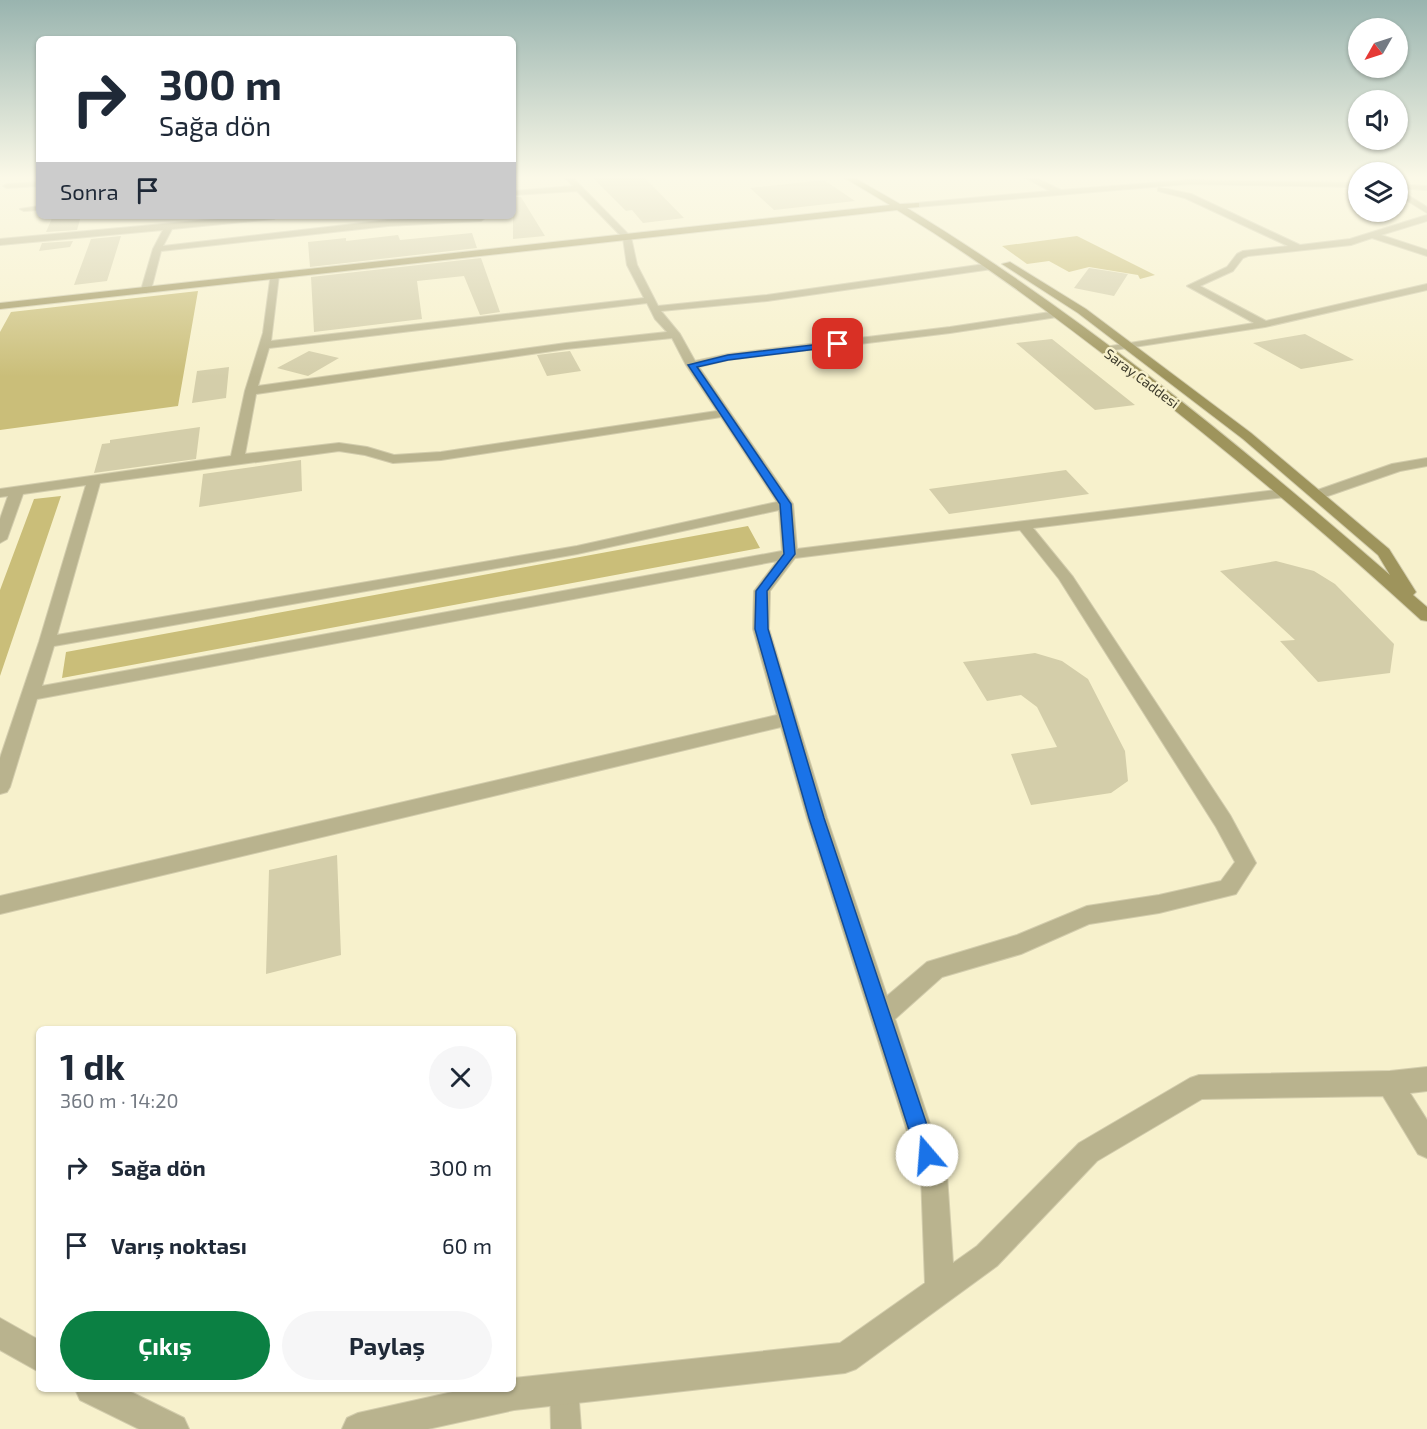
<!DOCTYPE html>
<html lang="tr">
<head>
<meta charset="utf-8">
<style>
  body { margin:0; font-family:"Exo 2",sans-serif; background:#f6f6f7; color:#1f2937; height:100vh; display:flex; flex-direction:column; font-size:22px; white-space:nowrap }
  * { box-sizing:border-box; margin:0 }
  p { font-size:20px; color:#747a83 }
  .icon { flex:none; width:33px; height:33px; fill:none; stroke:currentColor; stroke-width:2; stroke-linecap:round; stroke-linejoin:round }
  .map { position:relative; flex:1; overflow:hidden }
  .side { position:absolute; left:36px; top:1026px; width:480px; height:366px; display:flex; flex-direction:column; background:#fff; border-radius:9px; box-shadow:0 2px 4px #0004 }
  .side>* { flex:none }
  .guide { position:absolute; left:36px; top:36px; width:480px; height:183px; border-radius:9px; box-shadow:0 2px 4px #0004; background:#fff; color:#1f2937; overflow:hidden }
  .needle { width:39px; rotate:231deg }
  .controls { position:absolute; left:1348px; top:18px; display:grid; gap:12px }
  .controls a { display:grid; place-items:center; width:60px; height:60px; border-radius:50%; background:#fff; box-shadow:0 2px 4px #0004; font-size:30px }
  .pin { position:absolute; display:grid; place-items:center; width:51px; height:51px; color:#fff; margin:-26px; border-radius:12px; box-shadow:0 3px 9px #0006 }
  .me { position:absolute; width:66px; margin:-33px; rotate:342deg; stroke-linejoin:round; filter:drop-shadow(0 0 4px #0008) }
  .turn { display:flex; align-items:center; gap:21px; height:126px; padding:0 24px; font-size:27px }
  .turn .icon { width:78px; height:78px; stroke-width:2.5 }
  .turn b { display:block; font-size:42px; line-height:51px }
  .then { display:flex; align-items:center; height:57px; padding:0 24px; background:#0003; gap:12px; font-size:22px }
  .round { display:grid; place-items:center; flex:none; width:63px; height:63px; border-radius:32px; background:#f6f6f7 }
  .head { display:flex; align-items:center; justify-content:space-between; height:102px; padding:0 24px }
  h1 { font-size:36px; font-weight:700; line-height:45px }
  .cta { display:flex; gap:12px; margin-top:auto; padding:12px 24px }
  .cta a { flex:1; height:69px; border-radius:36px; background:#0b8043; color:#fff; font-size:24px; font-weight:700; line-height:69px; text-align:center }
  .cta a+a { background:#f6f6f7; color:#1f2937 }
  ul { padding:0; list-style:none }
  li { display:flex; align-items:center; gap:18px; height:78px; padding:0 24px }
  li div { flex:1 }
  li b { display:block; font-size:22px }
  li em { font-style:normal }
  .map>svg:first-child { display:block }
</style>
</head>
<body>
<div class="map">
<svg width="1427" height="1429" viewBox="0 0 1427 1429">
  <rect width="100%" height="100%" fill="#f7f1cc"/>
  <!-- green -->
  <path fill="#cabe79" d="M1077,236L1155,275L1140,279L1138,275L1089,267L1069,272L1049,261L1027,264L1002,246Z
    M198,291L178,406L0,430V332L11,312Z
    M61,496L0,676V590L34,499Z
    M748,526L760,548L62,678L66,652Z"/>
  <!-- building -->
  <path fill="#d4ceaa" d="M592,177H644L684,218L643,223L632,210L626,211Z
    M824,180L855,201L774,210L750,188Z
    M513,197H521L545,236L513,239Z
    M53,216H81L77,230L46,232Z
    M472,233L477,248L310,267L308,242L346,238V241L398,235L400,240Z
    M121,236L107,281L74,285L91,239Z
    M73,241L70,247L39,251L42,243Z
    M481,258L500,312L480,315L464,276L417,281L422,319L314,332L311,277Z
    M1089,268L1128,274L1114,296L1074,288Z
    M1305,334L1354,360L1301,369L1253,343Z
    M1052,339L1135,405L1095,410L1016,343Z
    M309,351L339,358L308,376L277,368Z
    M570,351L581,371L547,376L537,355Z
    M229,367L226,398L192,403L197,371Z
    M200,427L196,459L94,473L102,444L110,443V440Z
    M301,460L302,491L199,507L203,474Z
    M1066,470L1089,494L949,514L929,489Z
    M1276,561L1314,571L1335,584L1394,644L1390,673L1318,682L1280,641L1295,640L1220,571Z
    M1035,653L1062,661L1088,679L1125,751L1128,781L1111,793L1031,805L1011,754L1057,747L1037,707L1021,695L987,701L963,662Z
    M337,855L341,955L266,974L269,870Z"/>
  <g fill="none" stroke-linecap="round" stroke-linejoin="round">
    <!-- lane casing -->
    <g stroke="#d2ccac" stroke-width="2">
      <path id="lane" d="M564,1374L574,1378L578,1388L581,1429H551L550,1388L554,1378Z"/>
    </g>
    <!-- street casing -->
    <g stroke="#d2ccac" stroke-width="2">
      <path id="street" d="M564,177H572L631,237L637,265L658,306L767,295L992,263L997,266L992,269L767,301L661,311L680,334L695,361L728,354L950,327L1057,311L1062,314L1057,317L950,333L728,360L699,367L793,504L797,549L1285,489L1292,493L1285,497L1033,528L1073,577L1230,815L1256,863L1236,894L1159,913L1089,924L1021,954L942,977L895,1019L947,1175L953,1263L977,1246L1079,1143L1190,1078L1199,1075L1390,1071L1427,1067V1091L1410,1093L1427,1120V1158L1418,1154L1383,1096L1202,1099L1097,1161L997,1266L856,1369L845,1373L514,1410L428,1429H342L347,1418L358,1413L466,1389H513L514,1378L840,1343L925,1283L921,1175L807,818L781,727L0,914V896L777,715L753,629L754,591L777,561L37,699L10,787L7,792L0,794V758L39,642L86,485L23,494L7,539L0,543V519L8,496L0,497V489L231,456L245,391L263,333L271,273L279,275L271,341L644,298L627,265L623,238L577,191L513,195V191L573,186ZM647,303L655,319L667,332L566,343L258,386L269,348ZM672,338L686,365L717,411L441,452L394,455L367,447L339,443L245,454L256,394L566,349ZM721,417L777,502L577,546L57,635L100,483L339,451L365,455L393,463L441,460ZM779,510L782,551L42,686L54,646L577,554ZM1020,530L1059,579L1216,827L1235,862L1221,881L1159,895L1087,906L1017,935L927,962L887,996L827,818L769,629L770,591L795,558Z
        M1024,177H1034L1061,190L1188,180L1359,183V187L1188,184L916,207L912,205L916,203L1050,191Z
        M39,182V186L7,188L3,186L7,184Z
        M1398,184L1427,186V190L1398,188Z
        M1158,187L1191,194L1300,245L1350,239L1427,215V221L1381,235L1427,250V256L1372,238L1351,245L1248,256L1243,258L1233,271L1200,286L1266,321L1427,284V290L1265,327L1101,352V348L1105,347L1254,323L1187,286L1227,267L1237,254L1243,251L1288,246L1185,198L1158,191Z
        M1398,189L1427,207V213L1398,195Z
        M39,206V210L24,211L20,209Z
        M250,216H278L274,219L172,229L163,246L388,220L471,216L485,218L481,221L388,226L161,251L151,290L146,293L141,290L153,249L163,230L0,245V239Z
        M1427,458V466L1400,471L1322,498L1317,499L1310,495L1312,492L1392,464Z
        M0,1318L39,1340V1372L0,1350Z
        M75,1389H125L184,1418L189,1429H139L80,1400Z"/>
    </g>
    <!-- secondary casing -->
    <g stroke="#d2ccac" stroke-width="2">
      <path id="secondary" d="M843,177H853L900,204L919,203V207L907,208C1077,311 1240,445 1390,575L1378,555L1243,439L1078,313L1002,264L1010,262L1086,309L1251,433L1389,549L1416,592L1413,595L1427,607V621L1421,620C1327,534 1230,453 1130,375C1055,316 978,259 897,210L0,309V303L890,205Z"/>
    </g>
    <!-- lane -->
    <use href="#lane" fill="#b9b38e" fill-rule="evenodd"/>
    <!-- street -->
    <use href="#street" fill="#b9b38e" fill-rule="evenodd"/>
    <!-- secondary -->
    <use href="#secondary" fill="#9e945c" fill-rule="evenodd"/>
  </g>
  <!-- sky -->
  <linearGradient id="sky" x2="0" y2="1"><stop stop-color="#99b4af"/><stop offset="0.47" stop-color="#fbf9e8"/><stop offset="1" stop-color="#fbf9e8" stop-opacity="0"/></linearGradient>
  <rect width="1427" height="377" fill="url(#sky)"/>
  <!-- route -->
  <path fill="#1a73e8" stroke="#114b97" stroke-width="1.5" d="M838,342L842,344L841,346L728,360L697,367L791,504L795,554L767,591L768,629L824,818L937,1155L934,1162L927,1165L920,1162L917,1155L809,818L755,629L756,591L784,554L780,504L688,365L728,355Z"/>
  <g text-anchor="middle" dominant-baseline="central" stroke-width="5" stroke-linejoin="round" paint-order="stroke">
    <!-- far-street labels -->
    <g font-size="14" fill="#3c3a2b" stroke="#f7f1cc">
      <text transform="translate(1142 378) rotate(37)">Saray Caddesi</text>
    </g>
  </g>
</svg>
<div class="controls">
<a><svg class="needle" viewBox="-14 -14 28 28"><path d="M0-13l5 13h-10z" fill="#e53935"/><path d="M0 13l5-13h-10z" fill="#747a83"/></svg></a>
<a><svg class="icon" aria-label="sound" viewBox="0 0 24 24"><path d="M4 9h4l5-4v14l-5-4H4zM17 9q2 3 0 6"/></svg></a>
<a><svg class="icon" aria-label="layers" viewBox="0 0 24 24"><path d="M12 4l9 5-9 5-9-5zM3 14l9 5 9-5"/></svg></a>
</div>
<div class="pin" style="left:838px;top:344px;background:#d93025"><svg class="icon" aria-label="arrive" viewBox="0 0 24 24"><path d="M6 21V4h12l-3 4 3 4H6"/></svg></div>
<svg class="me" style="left:927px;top:1155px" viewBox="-20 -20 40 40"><circle r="19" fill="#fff"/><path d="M0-13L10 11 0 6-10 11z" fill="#1a73e8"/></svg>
<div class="guide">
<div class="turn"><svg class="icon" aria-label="right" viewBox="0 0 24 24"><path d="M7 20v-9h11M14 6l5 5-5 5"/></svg><div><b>300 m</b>Sağa dön</div></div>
<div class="then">Sonra<svg class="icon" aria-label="arrive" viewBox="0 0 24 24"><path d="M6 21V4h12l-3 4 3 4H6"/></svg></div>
</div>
<section class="side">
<div class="head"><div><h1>1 dk</h1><p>360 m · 14:20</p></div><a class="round"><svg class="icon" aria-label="close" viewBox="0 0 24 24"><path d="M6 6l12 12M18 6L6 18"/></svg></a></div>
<ul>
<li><svg class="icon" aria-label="right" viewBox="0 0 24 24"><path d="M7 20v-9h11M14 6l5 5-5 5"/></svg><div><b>Sağa dön</b></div><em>300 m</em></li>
<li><svg class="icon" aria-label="arrive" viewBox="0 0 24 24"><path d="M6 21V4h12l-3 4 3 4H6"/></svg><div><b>Varış noktası</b></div><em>60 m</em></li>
</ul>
<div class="cta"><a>Çıkış</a><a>Paylaş</a></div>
</section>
</div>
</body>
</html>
